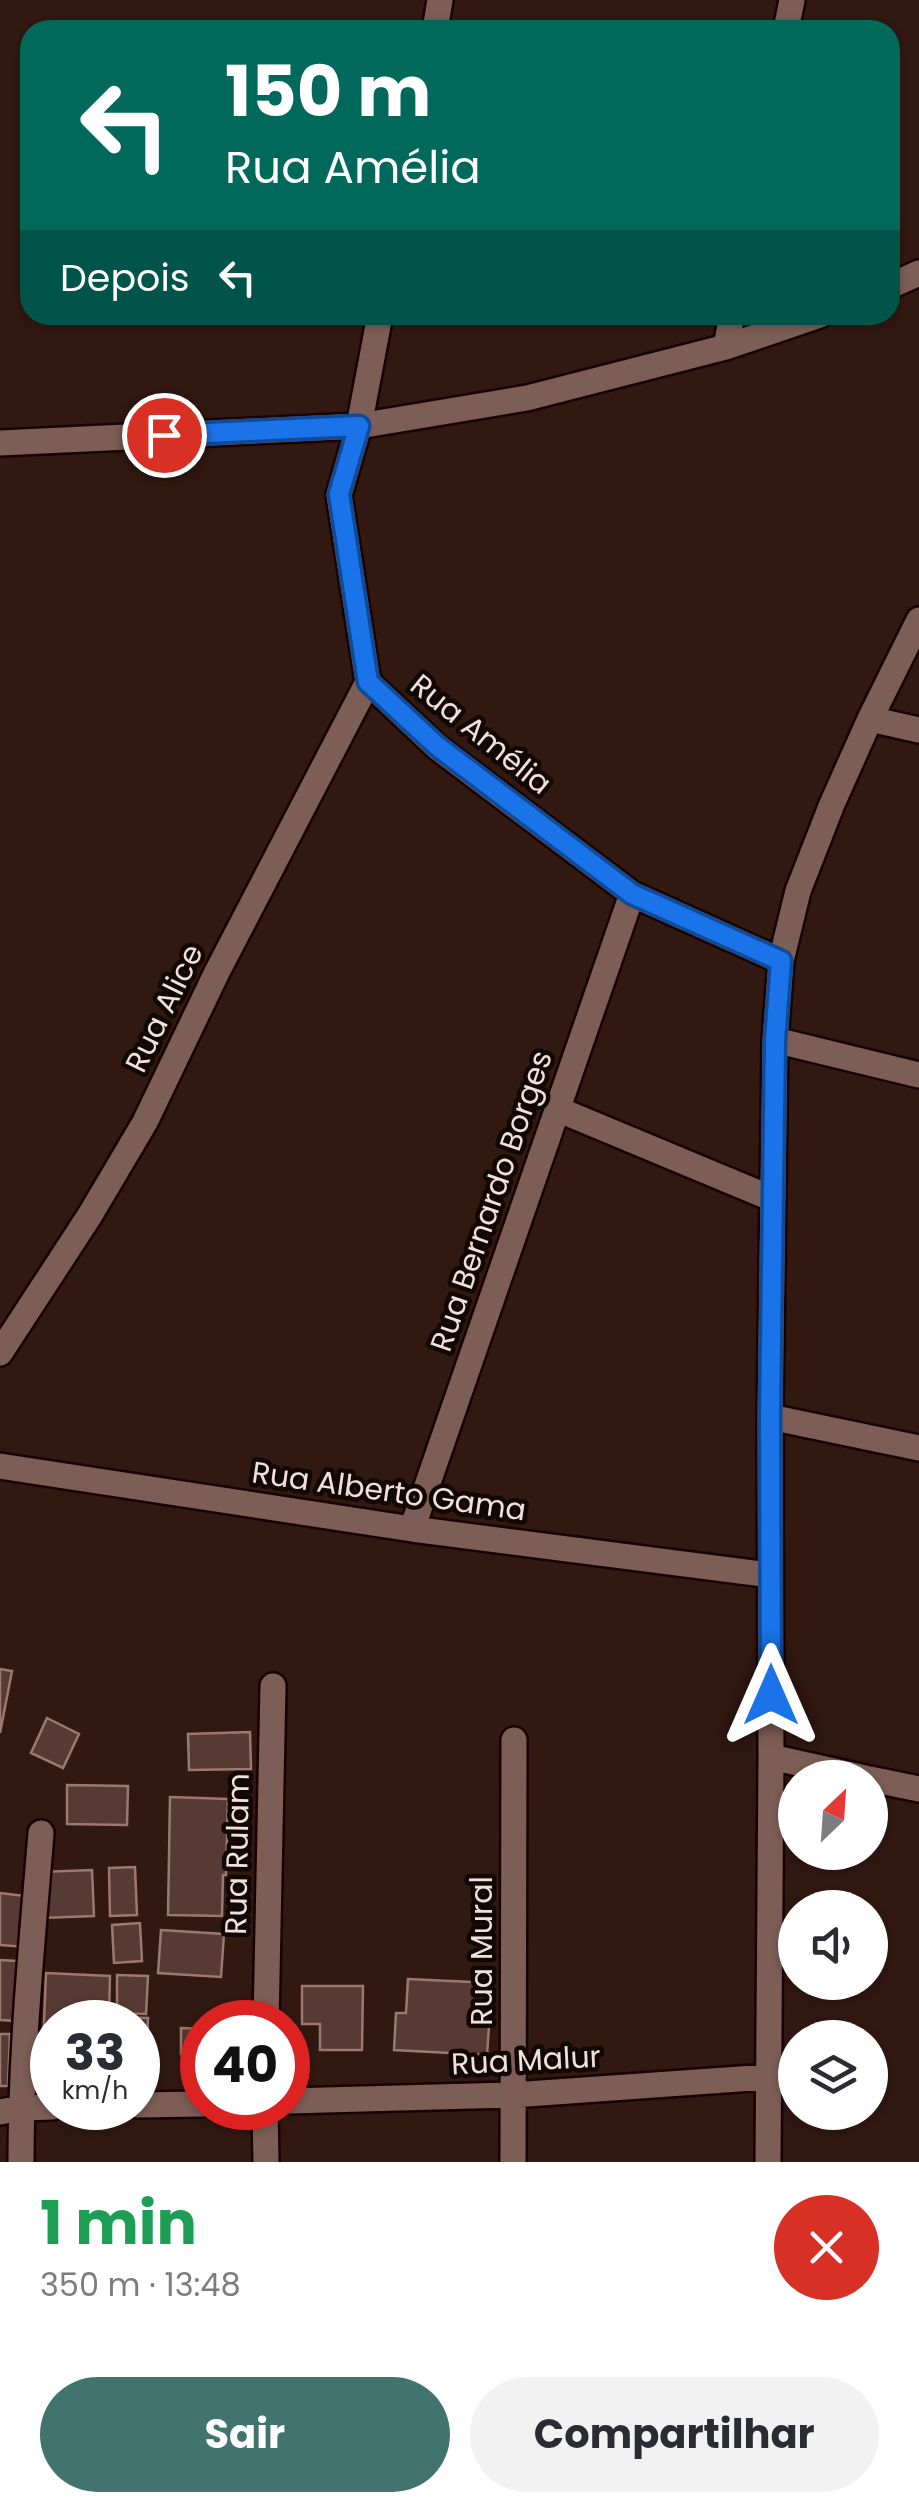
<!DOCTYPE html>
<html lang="pt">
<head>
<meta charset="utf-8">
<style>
  body { margin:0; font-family:Poppins,sans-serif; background:#f2f2f3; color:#2b2b33; height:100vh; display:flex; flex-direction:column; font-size:38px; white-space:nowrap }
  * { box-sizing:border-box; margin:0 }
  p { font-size:32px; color:#7c7c81 }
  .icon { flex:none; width:55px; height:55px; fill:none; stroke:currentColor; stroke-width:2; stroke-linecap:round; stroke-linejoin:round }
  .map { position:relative; height:2162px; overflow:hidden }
  .panel { display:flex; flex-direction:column; background:#fff; flex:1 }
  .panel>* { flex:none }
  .banner { position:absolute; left:20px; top:20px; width:880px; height:305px; border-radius:30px; box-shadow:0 2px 8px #0004; background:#00695c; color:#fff; overflow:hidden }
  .needle { width:65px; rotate:25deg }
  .tools { position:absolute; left:778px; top:1760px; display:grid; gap:20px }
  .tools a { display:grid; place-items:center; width:110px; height:110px; border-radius:50%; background:#fff; box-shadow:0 2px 8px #0004; font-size:50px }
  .speed { position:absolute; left:30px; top:2000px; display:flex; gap:20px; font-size:50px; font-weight:700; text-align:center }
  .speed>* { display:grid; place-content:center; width:130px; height:130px; border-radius:50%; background:#fff; box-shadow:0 2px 8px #0004; line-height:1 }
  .speed small { font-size:25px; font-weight:400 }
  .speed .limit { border:15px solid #d22; background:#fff; color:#111 }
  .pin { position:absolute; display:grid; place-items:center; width:85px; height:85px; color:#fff; margin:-42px; border:5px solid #fff; border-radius:50%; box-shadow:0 2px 10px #0007 }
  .me { position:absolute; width:110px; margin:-55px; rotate:0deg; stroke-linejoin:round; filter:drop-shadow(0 0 8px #0008) }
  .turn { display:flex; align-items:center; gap:35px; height:210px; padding:0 40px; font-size:45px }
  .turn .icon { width:130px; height:130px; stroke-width:2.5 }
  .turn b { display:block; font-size:70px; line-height:85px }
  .then { display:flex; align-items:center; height:95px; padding:0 40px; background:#0003; gap:20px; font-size:38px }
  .round { display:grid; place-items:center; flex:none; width:105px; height:105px; border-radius:52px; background:#f2f2f3 }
  .head { display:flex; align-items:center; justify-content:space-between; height:170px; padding:0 40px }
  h1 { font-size:60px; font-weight:700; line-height:75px; color:#1e9e55 }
  .action { display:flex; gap:20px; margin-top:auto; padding:20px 40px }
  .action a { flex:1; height:115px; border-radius:60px; background:#42746f; color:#fff; font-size:40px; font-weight:700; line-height:115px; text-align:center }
  .action a+a { background:#f2f2f3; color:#2b2b33 }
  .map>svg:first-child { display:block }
</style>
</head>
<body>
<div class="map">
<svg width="919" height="2162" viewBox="0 0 919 2162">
  <rect width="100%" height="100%" fill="#311811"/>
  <!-- building -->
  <path fill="#573a33" stroke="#9a7970" stroke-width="2.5" d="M0,1669L12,1671L0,1733Z
    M47,1718L79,1734L63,1768L31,1753Z
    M250,1732L251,1769L189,1770L188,1734Z
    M67,1785L128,1786L127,1825L67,1824Z
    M170,1797L228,1799L226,1875H223L222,1916L168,1915Z
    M135,1867L137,1915L110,1916L109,1868Z
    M92,1870L94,1916L42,1918L41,1872Z
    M0,1893L33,1897L27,1947L0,1945Z
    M140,1923L142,1961L114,1963L112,1925Z
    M161,1930L224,1934L221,1977L158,1973Z
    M0,1960L17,1961L15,2021L0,2020Z
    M46,1973L110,1976L109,2017L148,2018L146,2075H138V2022H52V2072L42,2071Z
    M117,1975L148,1976L146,2014L117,2013Z
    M408,1979L492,1983L487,2055L394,2050L396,2013H406Z
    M302,1986H363L362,2050H320V2024H302Z
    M181,2028L202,2029V2055L181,2054Z
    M0,2034H10L8,2086H0Z"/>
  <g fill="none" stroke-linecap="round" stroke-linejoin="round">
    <!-- minor casing -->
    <g stroke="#180301" stroke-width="30">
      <path id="minor" d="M435,30L440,0
        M786,30L792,0
        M890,286L919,273
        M380,315L359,426L339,495L368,682L437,747L632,894L781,961
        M726,347L732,315
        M0,443L359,426L527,398L726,347L820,315
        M870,719L919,730
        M775,1040L919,1075
        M557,1109L773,1199
        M0,1353L90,1215L145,1122L217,972L368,682
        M770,1417L919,1448
        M0,1466L412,1529L770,1575
        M412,1529L632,894
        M771,1757L865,1778
        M870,1779L919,1789
        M266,2022L273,1686
        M288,2101L513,2095L768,2077
        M138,2105L202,2104
        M265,2108L266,2162
        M0,2112L21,2108L52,2107
        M21,2162C21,2052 32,1943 41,1833
        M513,2162L514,1740
        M768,2162L771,1757L770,1417L775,1040L781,961L798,891L832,804L870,719L919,620"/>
    </g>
    <!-- minor -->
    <use href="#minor" stroke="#7d5e56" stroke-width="25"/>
  </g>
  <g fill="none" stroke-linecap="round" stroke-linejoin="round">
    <!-- route casing -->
    <g stroke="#114b97" stroke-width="25">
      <path id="route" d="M164,435L359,426L339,494L368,682L437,746L632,894L781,961L775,1040L770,1417L771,1695"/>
    </g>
    <!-- route -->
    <use href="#route" stroke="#1a73e8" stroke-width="18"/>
  </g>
  <g text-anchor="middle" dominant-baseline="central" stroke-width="9" stroke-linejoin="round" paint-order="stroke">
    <!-- street labels -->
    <g font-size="30" fill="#f2e0db" stroke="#110704">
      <text transform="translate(481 734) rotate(39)">Rua Amélia</text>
      <text transform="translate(164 1008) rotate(-64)">Rua Alice</text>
      <text transform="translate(491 1201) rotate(-71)">Rua Bernardo Borges</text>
      <text transform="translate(389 1491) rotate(8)">Rua Alberto Gama</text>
      <text transform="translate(237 1854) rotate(-89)">Rua Rulam</text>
      <text transform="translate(481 1951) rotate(-90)">Rua Mural</text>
      <text transform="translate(526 2060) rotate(-3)">Rua Malur</text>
    </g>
  </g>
</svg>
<div class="tools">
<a><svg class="needle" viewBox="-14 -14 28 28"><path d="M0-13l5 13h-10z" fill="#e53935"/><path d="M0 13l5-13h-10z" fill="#7c7c81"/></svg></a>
<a><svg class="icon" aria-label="sound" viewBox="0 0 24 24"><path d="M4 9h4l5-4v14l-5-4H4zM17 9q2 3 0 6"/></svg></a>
<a><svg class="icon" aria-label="layers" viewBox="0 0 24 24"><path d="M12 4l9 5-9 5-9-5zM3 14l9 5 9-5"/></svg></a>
</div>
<div class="speed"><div>33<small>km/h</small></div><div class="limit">40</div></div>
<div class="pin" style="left:164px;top:435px;background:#d93025"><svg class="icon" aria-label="arrive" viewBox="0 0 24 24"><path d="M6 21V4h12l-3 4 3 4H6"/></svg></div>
<svg class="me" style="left:771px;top:1695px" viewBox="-20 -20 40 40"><path d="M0-17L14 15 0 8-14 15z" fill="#1a73e8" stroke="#fff" stroke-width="4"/></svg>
<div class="banner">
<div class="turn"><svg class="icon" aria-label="left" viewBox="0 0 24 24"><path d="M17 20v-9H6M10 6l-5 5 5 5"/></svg><div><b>150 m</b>Rua Amélia</div></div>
<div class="then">Depois<svg class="icon" aria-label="left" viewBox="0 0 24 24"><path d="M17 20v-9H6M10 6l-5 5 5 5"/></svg></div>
</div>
</div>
<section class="panel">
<div class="head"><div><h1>1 min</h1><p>350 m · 13:48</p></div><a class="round" style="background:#d93025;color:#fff"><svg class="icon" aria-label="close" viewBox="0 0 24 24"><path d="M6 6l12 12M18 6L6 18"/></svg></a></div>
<div class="action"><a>Sair</a><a>Compartilhar</a></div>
</section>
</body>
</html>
